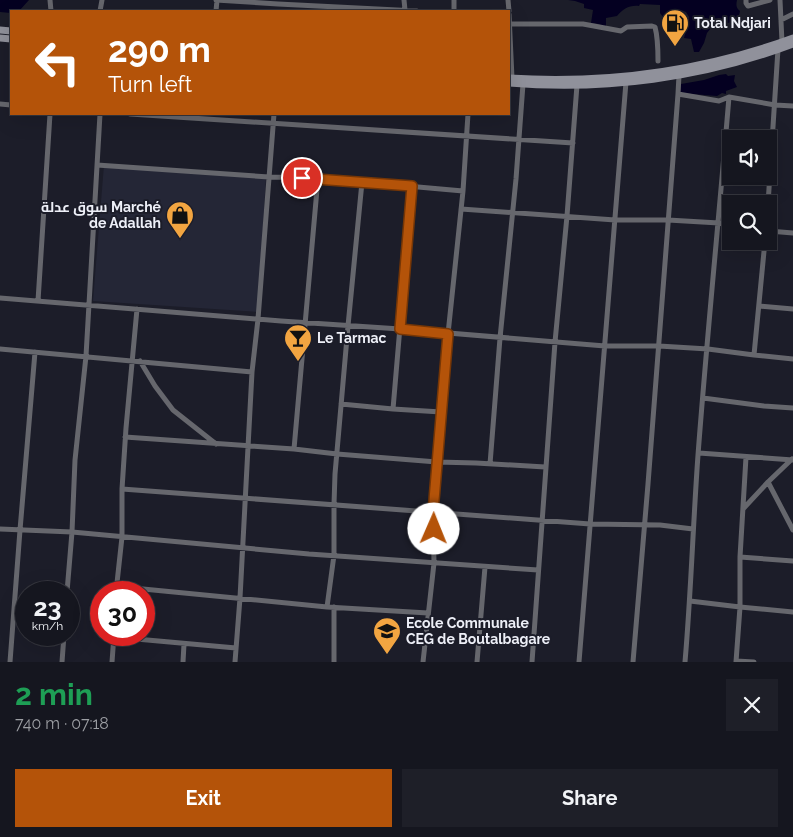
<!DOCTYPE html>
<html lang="en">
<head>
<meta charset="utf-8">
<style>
  body { margin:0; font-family:Raleway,Cairo,sans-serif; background:#1e1f28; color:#f1f3f6; height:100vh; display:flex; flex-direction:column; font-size:19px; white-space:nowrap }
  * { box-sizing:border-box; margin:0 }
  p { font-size:16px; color:#9d9fa4 }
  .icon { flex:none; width:28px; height:28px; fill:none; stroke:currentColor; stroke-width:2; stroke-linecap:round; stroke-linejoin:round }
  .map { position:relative; height:662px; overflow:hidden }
  .details { display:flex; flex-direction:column; background:#15161f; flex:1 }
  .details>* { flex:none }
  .top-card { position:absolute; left:10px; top:10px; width:500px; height:105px; border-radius:0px; box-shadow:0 5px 20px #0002,0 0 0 1px #34353d; background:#b45309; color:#fff; overflow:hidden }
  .fabs { position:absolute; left:722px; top:130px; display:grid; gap:10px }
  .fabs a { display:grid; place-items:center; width:55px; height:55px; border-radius:0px; background:#15161f; box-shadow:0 5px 20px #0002,0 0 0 1px #34353d; font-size:25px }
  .speed { position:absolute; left:15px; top:581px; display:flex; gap:10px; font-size:25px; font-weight:700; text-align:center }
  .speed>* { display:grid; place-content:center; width:65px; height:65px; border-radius:50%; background:#15161f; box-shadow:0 5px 20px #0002,0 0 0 1px #34353d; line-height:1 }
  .speed small { font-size:12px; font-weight:400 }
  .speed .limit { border:8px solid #d22; background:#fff; color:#111 }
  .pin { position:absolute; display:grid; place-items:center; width:42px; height:42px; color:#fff; margin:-21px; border:2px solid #fff; border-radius:50%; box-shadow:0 1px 5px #0007 }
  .me { position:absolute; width:55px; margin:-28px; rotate:1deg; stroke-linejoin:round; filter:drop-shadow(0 0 4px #0008) }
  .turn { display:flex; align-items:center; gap:18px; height:105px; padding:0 15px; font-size:22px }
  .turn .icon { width:65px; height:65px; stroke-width:2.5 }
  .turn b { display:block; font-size:35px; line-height:42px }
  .round { display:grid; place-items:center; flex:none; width:52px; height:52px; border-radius:0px; background:#1e1f28 }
  .overview { display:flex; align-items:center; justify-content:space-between; height:85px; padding:0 15px }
  h1 { font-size:30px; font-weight:700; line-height:38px; color:#1e9e55 }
  .action { display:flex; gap:10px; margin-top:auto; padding:10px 15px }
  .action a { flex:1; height:58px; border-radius:0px; background:#b45309; color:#fff; font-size:20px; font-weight:700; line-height:58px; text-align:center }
  .action a+a { background:#1e1f28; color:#f1f3f6 }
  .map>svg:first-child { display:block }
</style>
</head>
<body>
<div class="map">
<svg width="793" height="662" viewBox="0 0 793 662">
  <rect width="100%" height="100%" fill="#1c1d29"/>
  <!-- built -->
  <path fill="#242636" d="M104,165L266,177L258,312L93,301Z"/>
  <!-- water -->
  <path fill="#040021" d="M0,0H29L19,11H11V13L0,12Z
    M568,0H737C736,5 736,8 740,11C739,20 732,22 724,24L718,19L707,33L704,43L699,52H694L691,39L684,38L689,17L686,12L681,10L670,15L663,17L660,13V5L640,4L639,6C629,5 623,9 617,16L606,18V26H603L599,24L591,23L593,10L584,8V4L575,1Z
    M726,74L728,76L735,75L734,81L737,87L726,91V94L722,93L717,96L680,93L681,84L704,80L719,75Z"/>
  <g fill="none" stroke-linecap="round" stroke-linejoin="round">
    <!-- street -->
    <path stroke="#66676d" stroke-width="5" d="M50,0L51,11
      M216,0L278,4L417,11
      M404,0L405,10
      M454,0V11
      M508,0L509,11
      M746,0V3L748,6L770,0
      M780,0L782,42
      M100,11L102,0
      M216,11L217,0
      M509,14L512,78
      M781,20L793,14
      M509,24H583L621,31L627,27L652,26L655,27C658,38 658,50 658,61
      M679,75L678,94L719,101L729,97L775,105L793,106
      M0,104L11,105
      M130,114L573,143
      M97,165L269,177L318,178L362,182
      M412,186L393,409L441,412
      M768,204L778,49
      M461,209L615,220H668L719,223L731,225
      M769,231L793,233
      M0,298L281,321L400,329L605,346H659L708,349L754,355L793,359
      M38,301L50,114
      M759,306L793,309
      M0,349L252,372
      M754,355L765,241
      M140,361L155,386L173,410L216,444
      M703,398L764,406L793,408
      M341,404L393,409
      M125,437L294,449L337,454L437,462L476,463L545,467
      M294,449L318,178
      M699,453L793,460
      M490,464L500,338L516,179L523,84
      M768,482L793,530
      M122,489L590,524L660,525L693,529
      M743,509L768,482L792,459
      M0,529L72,532L309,554L538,570
      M740,557L793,561
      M116,586L143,589L327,607L428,613
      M67,592L72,532L75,460L86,356L100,114
      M116,592L122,537V489L126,428L137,309
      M690,601L740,607L793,612
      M327,607L334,555V504L335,474L348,326L362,182L463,191
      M334,607V662
      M114,637L236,648
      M736,661L754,662
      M10,662L20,530L35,352
      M62,662L64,635
      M112,662L114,635
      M183,662L184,644
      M235,662L240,598L252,372L258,319L274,114
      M423,662L434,563L433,512L448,334L463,191L468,114
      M477,662L485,567
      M532,662L555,342L567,216L577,85
      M579,662L626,82
      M633,662L648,484L678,94
      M685,662C691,593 693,524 698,455C707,336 719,217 729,97
      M736,662L740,607V557L746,457"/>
    <!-- secondary -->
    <path stroke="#90919b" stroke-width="7" d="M0,30L11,31
      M0,38L11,39
      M509,78C607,84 700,72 793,38
      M509,83C605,91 703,78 793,44"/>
  </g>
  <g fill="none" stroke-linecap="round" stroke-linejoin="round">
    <!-- route casing -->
    <g stroke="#753606" stroke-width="12">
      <path id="route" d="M302,178L412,186L400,329L448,334L433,512L434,529"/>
    </g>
    <!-- route -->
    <use href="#route" stroke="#b45309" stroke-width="9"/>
  </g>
  <!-- icons -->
  <defs>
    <g id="fuel-pin" transform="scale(1.4375)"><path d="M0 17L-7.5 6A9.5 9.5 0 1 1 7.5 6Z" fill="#f2a541" stroke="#1c1d29"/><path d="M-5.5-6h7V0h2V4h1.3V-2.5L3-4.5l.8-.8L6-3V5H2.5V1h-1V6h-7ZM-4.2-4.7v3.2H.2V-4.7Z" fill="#111"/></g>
    <g id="shop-pin" transform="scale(1.4375)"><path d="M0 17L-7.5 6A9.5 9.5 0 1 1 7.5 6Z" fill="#f2a541" stroke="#1c1d29"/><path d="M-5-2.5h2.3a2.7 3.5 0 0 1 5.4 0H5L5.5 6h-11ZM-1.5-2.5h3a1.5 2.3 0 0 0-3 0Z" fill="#111"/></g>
    <g id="bar-pin" transform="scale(1.4375)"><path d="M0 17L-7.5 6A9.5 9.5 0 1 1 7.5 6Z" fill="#f2a541" stroke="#1c1d29"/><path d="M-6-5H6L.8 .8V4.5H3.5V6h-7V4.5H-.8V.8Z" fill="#111"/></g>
    <g id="school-pin" transform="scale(1.4375)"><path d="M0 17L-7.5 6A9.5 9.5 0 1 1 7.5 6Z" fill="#f2a541" stroke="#1c1d29"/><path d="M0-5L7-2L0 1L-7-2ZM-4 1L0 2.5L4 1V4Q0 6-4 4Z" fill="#111"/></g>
  </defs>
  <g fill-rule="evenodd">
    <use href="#fuel-pin" x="675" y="23"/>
    <use href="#shop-pin" x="180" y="215"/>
    <use href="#bar-pin" x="298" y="338"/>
    <use href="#school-pin" x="387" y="631"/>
  </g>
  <g text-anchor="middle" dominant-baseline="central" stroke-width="4" stroke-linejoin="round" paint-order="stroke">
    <!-- poi labels -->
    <g font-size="14" font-weight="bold" fill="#edeff7" stroke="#1c1d29" text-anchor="start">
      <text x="694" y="23">Total Ndjari</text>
      <text x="161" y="207" text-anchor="end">سوق عدلة Marché<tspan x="161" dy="16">de Adallah</tspan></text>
      <text x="317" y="338">Le Tarmac</text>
      <text x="406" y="623">Ecole Communale<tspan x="406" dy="16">CEG de Boutalbagare</tspan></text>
    </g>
  </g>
</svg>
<div class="fabs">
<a><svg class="icon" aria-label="sound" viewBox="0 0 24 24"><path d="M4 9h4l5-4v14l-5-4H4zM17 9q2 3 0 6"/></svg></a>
<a><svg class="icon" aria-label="search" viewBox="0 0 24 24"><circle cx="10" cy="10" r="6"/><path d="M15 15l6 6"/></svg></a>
</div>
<div class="speed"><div>23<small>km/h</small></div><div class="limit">30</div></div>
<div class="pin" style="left:302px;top:178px;background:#d93025"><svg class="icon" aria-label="arrive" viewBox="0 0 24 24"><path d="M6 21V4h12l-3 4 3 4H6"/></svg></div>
<svg class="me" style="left:434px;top:529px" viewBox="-20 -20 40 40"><circle r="19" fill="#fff"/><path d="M0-13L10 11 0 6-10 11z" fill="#b45309"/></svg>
<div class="top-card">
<div class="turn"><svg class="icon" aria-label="left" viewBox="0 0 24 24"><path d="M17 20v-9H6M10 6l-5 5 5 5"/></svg><div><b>290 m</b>Turn left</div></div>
</div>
</div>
<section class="details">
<div class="overview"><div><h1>2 min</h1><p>740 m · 07:18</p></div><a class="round"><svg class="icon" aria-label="close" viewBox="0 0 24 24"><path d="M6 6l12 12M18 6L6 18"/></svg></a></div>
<div class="action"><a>Exit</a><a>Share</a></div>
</section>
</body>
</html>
